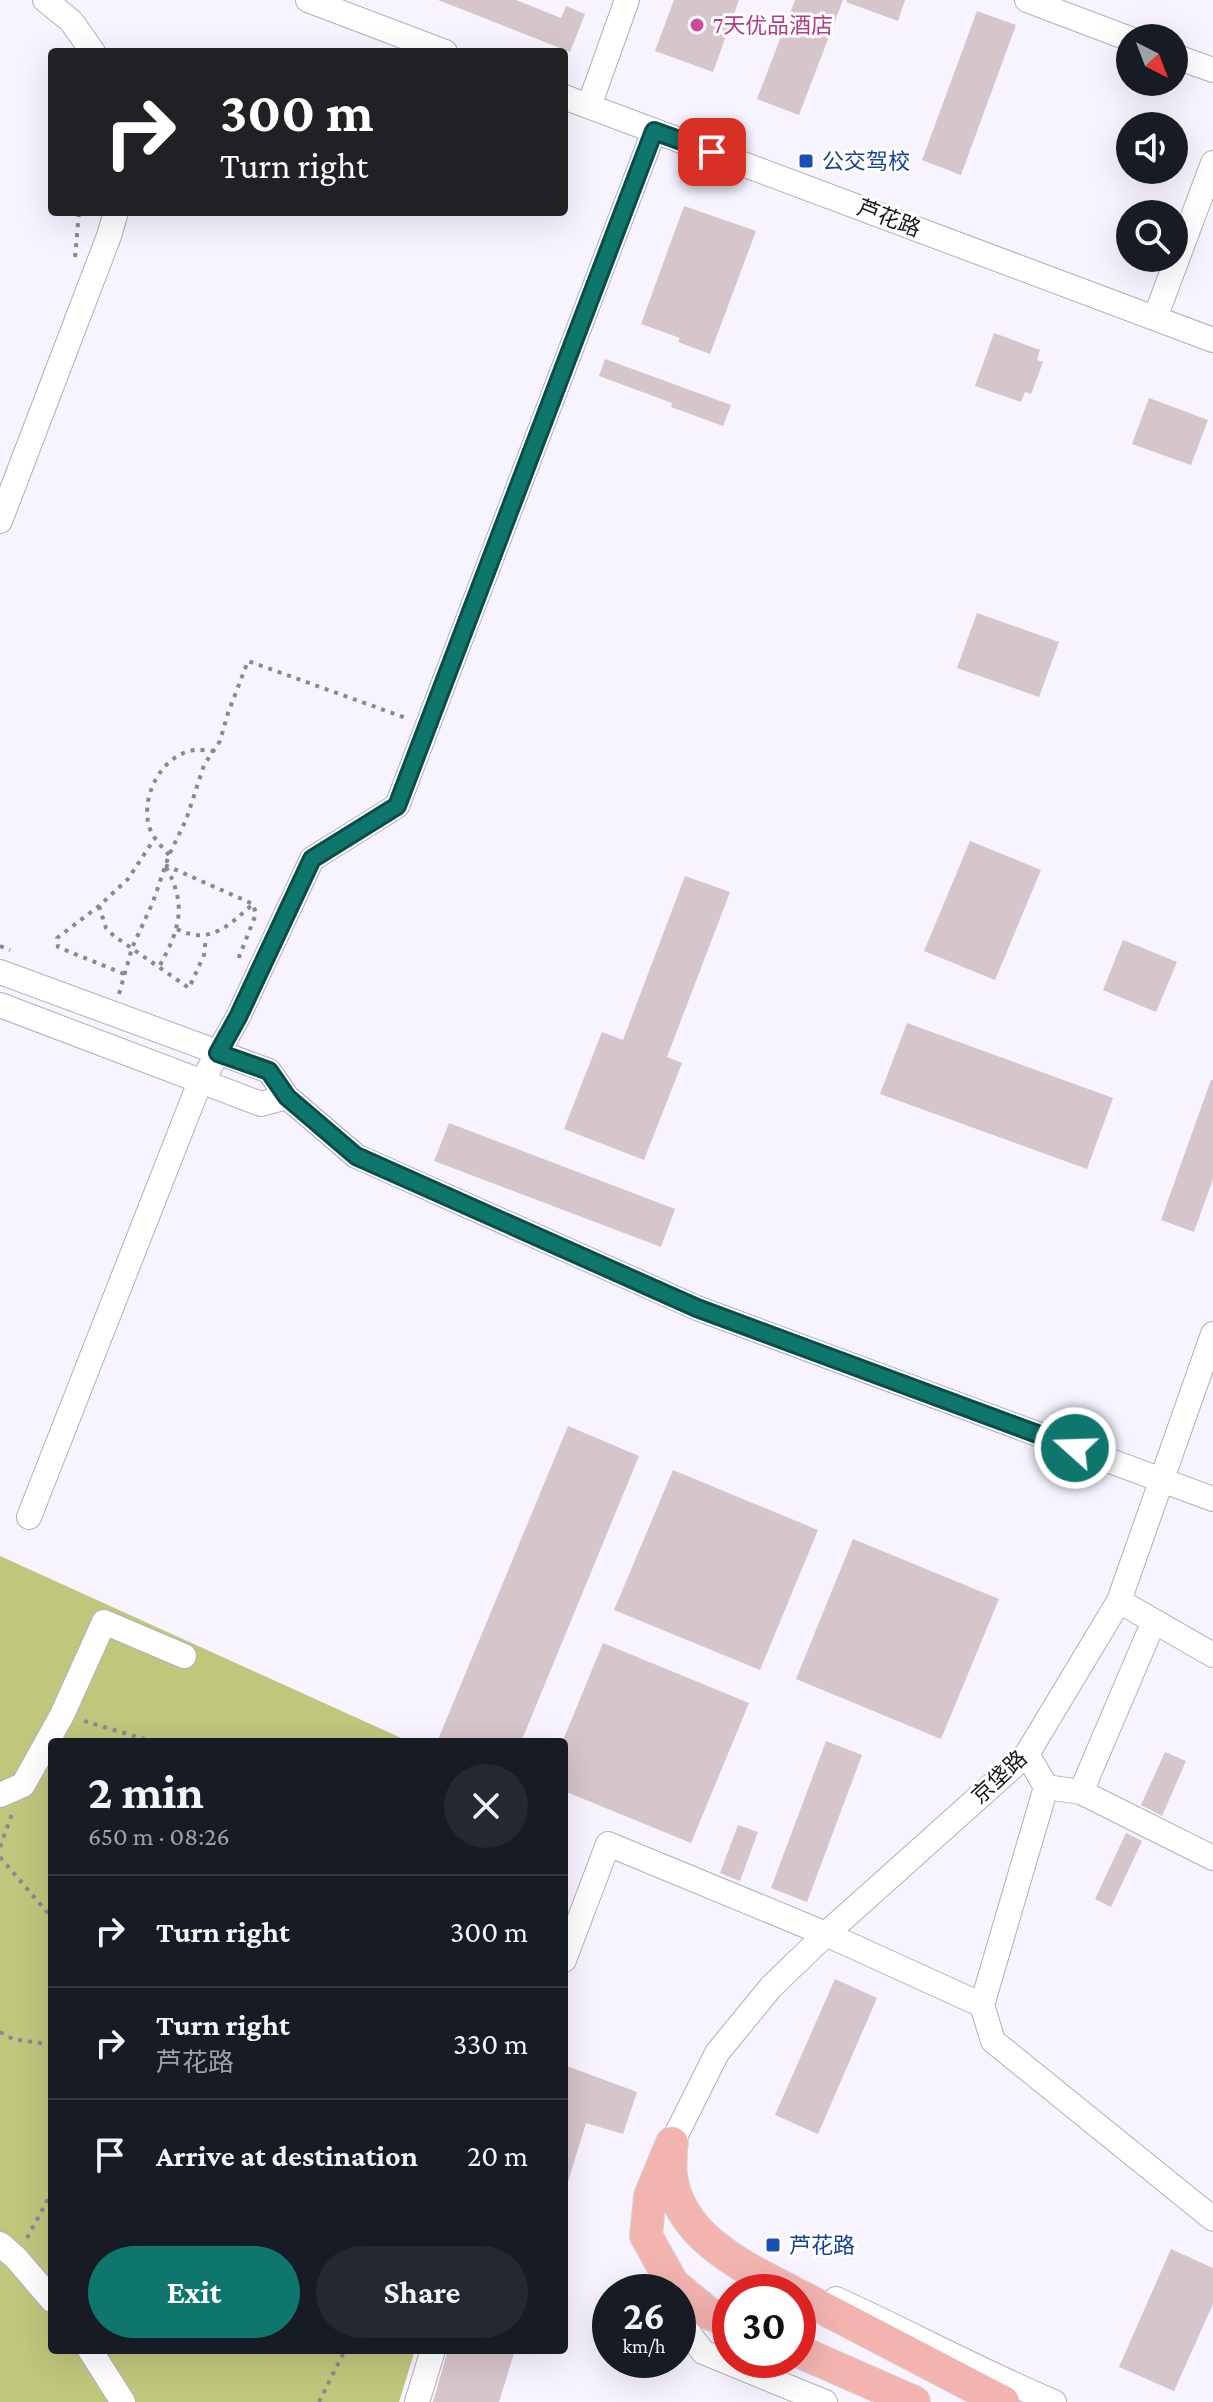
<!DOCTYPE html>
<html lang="en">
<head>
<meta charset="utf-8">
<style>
  body { margin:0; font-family:"Crimson Pro","Noto Sans SC",serif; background:#242831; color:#f1f3f6; height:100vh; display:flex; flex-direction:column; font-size:30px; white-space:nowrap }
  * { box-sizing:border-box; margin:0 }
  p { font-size:26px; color:#9ea1a6 }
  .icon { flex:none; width:44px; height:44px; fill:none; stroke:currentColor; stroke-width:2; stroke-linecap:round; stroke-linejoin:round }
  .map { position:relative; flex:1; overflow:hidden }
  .drawer { position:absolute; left:48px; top:1738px; width:520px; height:616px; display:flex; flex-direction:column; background:#171b24; border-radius:8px; box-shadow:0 8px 32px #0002 }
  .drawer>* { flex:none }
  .banner { position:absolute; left:48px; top:48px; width:520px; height:168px; border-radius:8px; box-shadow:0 8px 32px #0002; background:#202124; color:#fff; overflow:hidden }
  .needle { width:52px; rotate:138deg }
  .tools { position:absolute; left:1116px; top:24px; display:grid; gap:16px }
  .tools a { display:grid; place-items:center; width:72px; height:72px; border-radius:50%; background:#171b24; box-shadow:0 8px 32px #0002; font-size:40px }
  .speed { position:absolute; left:592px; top:2274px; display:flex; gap:16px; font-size:40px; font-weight:700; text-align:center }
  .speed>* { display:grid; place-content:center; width:104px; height:104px; border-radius:50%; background:#171b24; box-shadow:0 8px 32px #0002; line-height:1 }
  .speed small { font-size:20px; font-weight:400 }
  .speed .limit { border:12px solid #d22; background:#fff; color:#111 }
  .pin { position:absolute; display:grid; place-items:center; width:68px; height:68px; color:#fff; margin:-34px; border-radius:16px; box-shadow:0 4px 12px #0006 }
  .me { position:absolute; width:88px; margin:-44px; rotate:290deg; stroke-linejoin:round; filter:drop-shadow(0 0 6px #0008) }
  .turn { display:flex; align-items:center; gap:28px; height:168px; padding:0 40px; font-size:36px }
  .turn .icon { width:104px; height:104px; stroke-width:2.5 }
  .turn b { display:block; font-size:56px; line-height:68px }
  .round { display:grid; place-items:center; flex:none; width:84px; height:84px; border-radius:42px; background:#242831 }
  .headline { display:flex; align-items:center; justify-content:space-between; height:136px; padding:0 40px }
  h1 { font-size:48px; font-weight:700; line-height:60px }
  .primary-button { display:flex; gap:16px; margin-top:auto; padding:16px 40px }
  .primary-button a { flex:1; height:92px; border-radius:48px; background:#0f766e; color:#fff; font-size:32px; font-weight:700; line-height:92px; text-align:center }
  .primary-button a+a { background:#242831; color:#f1f3f6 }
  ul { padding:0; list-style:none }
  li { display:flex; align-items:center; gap:24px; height:112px; padding:0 40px; border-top:2px solid #363941 }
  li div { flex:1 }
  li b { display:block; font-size:30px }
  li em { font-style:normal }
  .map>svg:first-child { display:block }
</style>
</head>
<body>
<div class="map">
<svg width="1213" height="2402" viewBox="0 0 1213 2402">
  <rect width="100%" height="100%" fill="#f7f3ff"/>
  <!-- forest -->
  <path fill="#c1c67d" d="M0,1556L410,1742H52V2350H415L399,2402H0Z"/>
  <!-- building -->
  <path fill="#d6c5cb" d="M438,0H516L561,18L566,6L585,14L570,52Z
    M674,0H739L713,72L655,51Z
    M795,0H843L799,115L757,99Z
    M847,0H905L898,21L846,2Z
    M977,11L1016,25L961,175L922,160Z
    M684,206L756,231L710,354L678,342L680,338L641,324Z
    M994,333L1040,350L1037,360L1043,362L1031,394L1025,392L1021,402L975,386Z
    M605,359L731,405L723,426L671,407L672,403L599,376Z
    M1149,398L1208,420L1191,465L1132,444Z
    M977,613L1059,642L1039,697L957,668Z
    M970,841L1041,870L995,980L924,951Z
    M685,876L730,892L667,1057L682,1063L644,1160L564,1129L602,1032L623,1040Z
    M1123,940L1177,962L1156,1012L1103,990Z
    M907,1023L1113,1098L1087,1169L880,1094Z
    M1211,1080H1213V1179L1194,1232L1161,1220Z
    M449,1123L675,1209L661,1247L434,1161Z
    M568,1426L639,1456L521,1742H437Z
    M673,1470L818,1530L760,1670L614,1610Z
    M853,1539L999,1599L941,1739L796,1679Z
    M603,1643L749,1703L691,1843L564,1791V1738Z
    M826,1741L862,1755L807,1902L771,1888Z
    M1165,1752L1186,1761L1162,1816L1141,1805Z
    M738,1825L758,1832L740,1881L720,1873Z
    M1126,1833L1142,1841L1111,1907L1095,1899Z
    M835,1979L877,1998L818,2134L775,2115Z
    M564,2065L637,2092L623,2134L586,2123L568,2182L564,2181Z
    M1171,2249L1213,2268V2304L1174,2391L1119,2367Z
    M448,2350H515L499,2402H433Z"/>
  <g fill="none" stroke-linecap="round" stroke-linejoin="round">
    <!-- minor casing -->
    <g stroke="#b3aebc" stroke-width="26">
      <path id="minor" d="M45,0L71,21L93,52
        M308,0L445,52
        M1027,0L1130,39
        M1174,56L1213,70
        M564,97L1213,340
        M589,106L627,0
        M1155,318L1213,163
        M0,521L109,236L116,212
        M0,972L269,1071L287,1097L356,1156L697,1308L1213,1499
        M0,1005L261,1104L287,1097
        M29,1517L196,1092L238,1017L312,859L397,806L654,131
        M1119,1601L1213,1655
        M1027,1754L1046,1787L982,2005L993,2041L1213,2219
        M1046,1787L1081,1792L1154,1621
        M1081,1792L1213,1858
        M0,1795L23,1785L62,1715L104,1622L184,1656
        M564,1960L608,1844L826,1934L982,2005
        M672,2143L717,2053L771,1987L826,1934L1027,1754L1119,1601L1213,1334
        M0,2244L16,2258L52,2300
        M836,2299C909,2332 980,2371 1054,2402
        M678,2319L703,2352L825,2402
        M90,2350L123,2402
        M417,2402L433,2350"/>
    </g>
    <!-- major casing -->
    <g stroke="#d6d5d6" stroke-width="34">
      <path id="major" d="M672,2143L650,2196L646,2236L673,2284L708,2313L730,2322
        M671,2150C671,2158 670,2167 671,2175C678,2237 744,2267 792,2292
        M798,2295L1003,2402
        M798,2351L914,2402"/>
    </g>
    <!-- path -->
    <path stroke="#8b8891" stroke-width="4" stroke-dasharray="4 6" stroke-linecap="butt" d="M75,257L79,212
      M169,855C162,847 154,839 150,829C139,799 161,754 195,750C200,749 208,751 214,751
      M165,865L253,904L256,914L237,962
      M99,906L106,928L114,936L189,988L204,955L206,937
      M177,929C210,946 229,925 253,904
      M0,946L10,950
      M160,965C180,929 187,904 166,867
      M124,974L58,947L57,938L99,906L128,879L155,838
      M119,994L132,948L153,902L169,855L186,820L204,765L220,741L228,713L248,661L406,718
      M84,1721L154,1742
      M0,1847L12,1814
      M0,1857L52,1918
      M0,2032L13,2039L52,2045
      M27,2238L52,2192
      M319,2402L345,2350"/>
    <!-- minor -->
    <use href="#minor" stroke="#fff" stroke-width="24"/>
    <!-- major -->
    <use href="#major" stroke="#f3b4b0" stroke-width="32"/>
  </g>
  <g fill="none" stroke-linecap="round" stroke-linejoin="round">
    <!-- route casing -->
    <g stroke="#0a4d48" stroke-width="20">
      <path id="route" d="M712,152L654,131L397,806L312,859L238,1017L218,1053L269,1071L287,1097L356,1156L697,1308L1075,1448"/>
    </g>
    <!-- route -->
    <use href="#route" stroke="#0f766e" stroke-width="14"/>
  </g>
  <!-- markers -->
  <circle fill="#d1479c" stroke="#fff" stroke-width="3" cx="697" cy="25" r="8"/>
  <g fill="#1a4fb4" stroke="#fff" stroke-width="3">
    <rect x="798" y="153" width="16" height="16" rx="4"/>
    <rect x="765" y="2237" width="16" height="16" rx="4"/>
  </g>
  <g text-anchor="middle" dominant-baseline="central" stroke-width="6" stroke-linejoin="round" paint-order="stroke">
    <!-- hotel labels -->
    <g font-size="22" fill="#b23c85" stroke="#fff" text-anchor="start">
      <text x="713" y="25">7天优品酒店</text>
    </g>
    <!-- transit labels -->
    <g font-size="22" fill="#164399" stroke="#fff" text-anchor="start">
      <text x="822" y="161">公交驾校</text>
      <text x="789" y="2245">芦花路</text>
    </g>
    <!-- street labels -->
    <g font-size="22" fill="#1a181d" stroke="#fff">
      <text transform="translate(889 218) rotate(21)">芦花路</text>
      <text transform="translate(999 1777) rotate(-43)">京垡路</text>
    </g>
  </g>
</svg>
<div class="tools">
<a><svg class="needle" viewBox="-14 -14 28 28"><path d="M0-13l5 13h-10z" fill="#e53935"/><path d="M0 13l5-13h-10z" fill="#9ea1a6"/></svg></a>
<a><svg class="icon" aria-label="sound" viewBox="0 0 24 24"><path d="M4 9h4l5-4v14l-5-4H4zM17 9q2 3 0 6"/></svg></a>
<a><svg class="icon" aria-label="search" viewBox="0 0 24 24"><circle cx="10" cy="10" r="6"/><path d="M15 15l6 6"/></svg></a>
</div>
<div class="speed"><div>26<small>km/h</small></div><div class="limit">30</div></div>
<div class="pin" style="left:712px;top:152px;background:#d93025"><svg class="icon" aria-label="arrive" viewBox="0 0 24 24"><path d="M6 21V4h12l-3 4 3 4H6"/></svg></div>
<svg class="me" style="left:1075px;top:1448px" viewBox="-20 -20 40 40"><circle r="17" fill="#0f766e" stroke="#fff" stroke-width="3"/><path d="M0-11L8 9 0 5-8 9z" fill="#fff"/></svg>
<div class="banner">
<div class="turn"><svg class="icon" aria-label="right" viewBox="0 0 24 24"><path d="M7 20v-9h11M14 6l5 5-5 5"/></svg><div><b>300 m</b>Turn right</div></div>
</div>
<section class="drawer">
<div class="headline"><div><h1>2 min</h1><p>650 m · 08:26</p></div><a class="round"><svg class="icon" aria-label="close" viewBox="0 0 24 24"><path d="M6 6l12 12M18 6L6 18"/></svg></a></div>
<ul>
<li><svg class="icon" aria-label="right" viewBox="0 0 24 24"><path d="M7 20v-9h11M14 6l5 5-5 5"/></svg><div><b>Turn right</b></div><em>300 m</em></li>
<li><svg class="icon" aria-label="right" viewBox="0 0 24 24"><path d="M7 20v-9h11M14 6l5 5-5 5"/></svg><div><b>Turn right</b><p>芦花路</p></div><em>330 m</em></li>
<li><svg class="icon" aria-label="arrive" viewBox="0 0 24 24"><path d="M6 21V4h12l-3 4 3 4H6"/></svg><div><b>Arrive at destination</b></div><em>20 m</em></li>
</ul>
<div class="primary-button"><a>Exit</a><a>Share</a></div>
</section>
</div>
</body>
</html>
